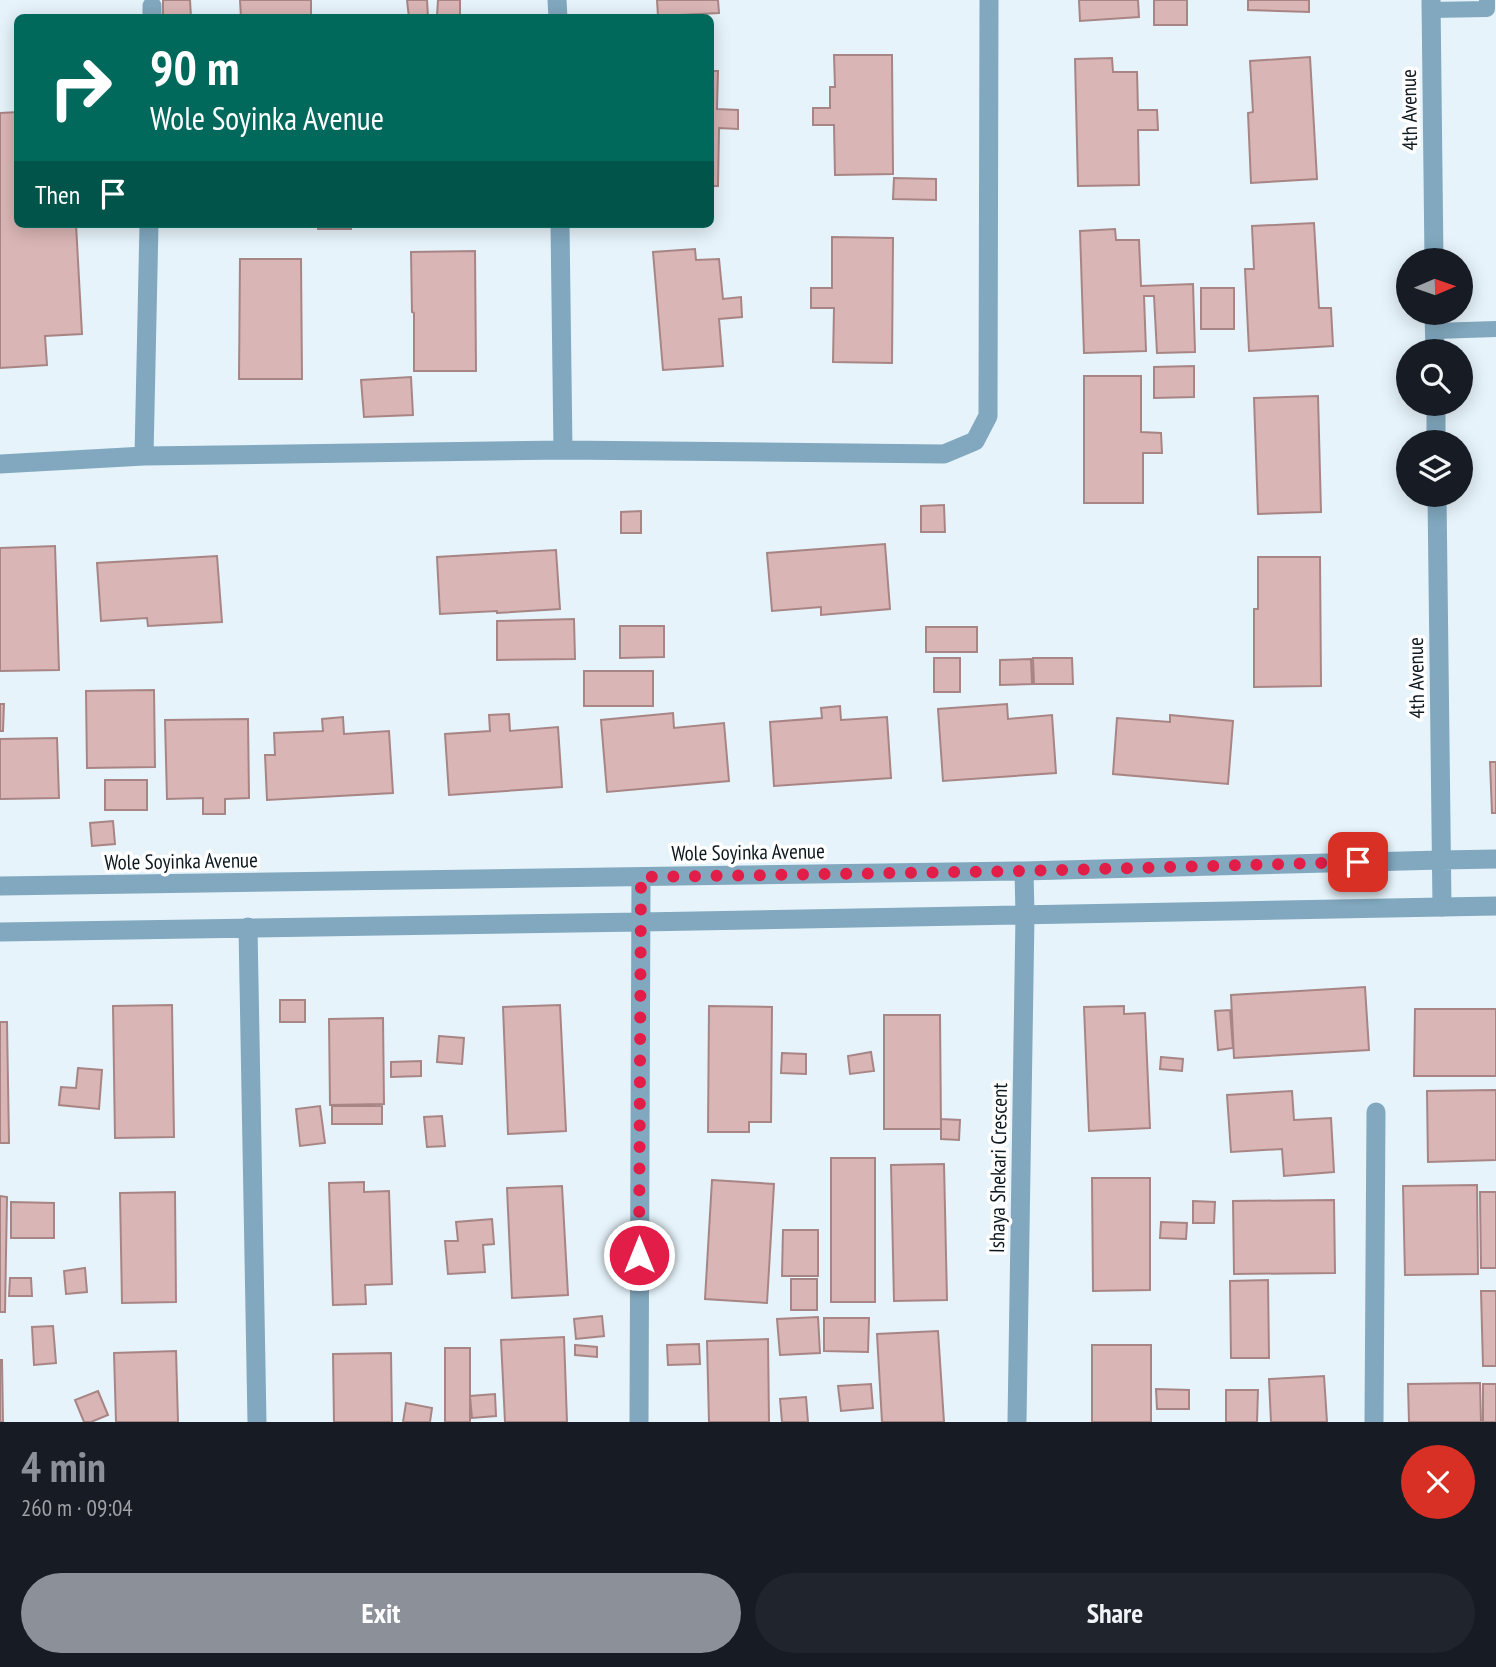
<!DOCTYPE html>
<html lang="en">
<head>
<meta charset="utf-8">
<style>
  body { margin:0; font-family:"PT Sans Narrow",sans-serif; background:#20242c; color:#f1f3f6; height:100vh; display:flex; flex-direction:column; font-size:26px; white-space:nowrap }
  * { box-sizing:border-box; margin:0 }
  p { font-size:23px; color:#9ea1a6 }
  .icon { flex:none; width:38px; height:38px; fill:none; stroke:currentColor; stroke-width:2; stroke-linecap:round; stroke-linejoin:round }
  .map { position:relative; height:1422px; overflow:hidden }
  .drawer { display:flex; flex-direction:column; background:#171b24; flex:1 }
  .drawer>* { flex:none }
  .banner { position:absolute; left:14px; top:14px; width:700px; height:214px; border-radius:10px; box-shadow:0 4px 18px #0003; background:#00695c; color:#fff; overflow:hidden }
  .needle { width:46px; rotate:88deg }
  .controls { position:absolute; left:1396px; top:248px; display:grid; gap:14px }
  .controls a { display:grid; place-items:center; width:77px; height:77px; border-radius:50%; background:#171b24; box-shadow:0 4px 18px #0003; font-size:35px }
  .pin { position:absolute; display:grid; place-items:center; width:60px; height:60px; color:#fff; margin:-30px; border-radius:14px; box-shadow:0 4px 10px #0006 }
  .me { position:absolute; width:77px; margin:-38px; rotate:0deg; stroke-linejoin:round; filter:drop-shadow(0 0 5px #0008) }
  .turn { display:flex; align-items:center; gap:24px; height:147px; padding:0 21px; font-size:32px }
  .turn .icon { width:91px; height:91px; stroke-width:2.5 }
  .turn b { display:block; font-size:49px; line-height:60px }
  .then { display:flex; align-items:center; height:66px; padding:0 21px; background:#0003; gap:14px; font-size:26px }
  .round { display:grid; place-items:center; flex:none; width:74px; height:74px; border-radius:37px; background:#20242c }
  .overview { display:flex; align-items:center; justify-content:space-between; height:119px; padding:0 21px }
  h1 { font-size:42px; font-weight:600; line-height:52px; color:#8c9099 }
  .action { display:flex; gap:14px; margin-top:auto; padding:14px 21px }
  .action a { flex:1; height:80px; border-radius:42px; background:#8c9099; color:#fff; font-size:28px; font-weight:600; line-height:80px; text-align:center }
  .action a+a { background:#20242c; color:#f1f3f6 }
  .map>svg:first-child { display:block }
</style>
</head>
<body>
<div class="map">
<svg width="1496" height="1422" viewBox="0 0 1496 1422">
  <rect width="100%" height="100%" fill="#e6f3fa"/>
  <!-- building -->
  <path fill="#dab5b5" stroke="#a88585" stroke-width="2" d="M163,0H190L191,17L163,18Z
    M240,0H311V18H241Z
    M407,0H427L428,17L409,18Z
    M438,0H460V17L437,16Z
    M657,0H718L719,13L658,16Z
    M1079,0H1138L1139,17L1080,21Z
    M1154,0H1187V25H1154Z
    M1248,0H1309V12L1248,10Z
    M834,55H892L893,174L835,175L834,125H813V108H830V87H835Z
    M1310,57L1317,179L1251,183L1248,113L1253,112L1250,61Z
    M1112,58L1113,72H1137L1138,110H1157L1158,130H1138L1139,185L1078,186L1075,59Z
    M710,71H718L717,109L738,110V129L719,128L718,186H710Z
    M18,112V224H76L82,334L45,336L47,365L0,368V113Z
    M894,178L936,179V200L893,199Z
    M1314,223L1319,308H1331L1333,346L1249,351L1245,269H1254L1252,226Z
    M318,224H351V229H318Z
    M1115,229L1116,240H1139L1141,286L1193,284L1195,352L1157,353L1154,296H1144L1146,351L1084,353L1080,231Z
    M832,237L893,238L892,363L833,362L834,308H811V288H832Z
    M695,249L696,260L719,259L723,299L741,297L742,317L719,319L723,366L663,370L653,252Z
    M475,251L476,371H414V313L412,312L411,252Z
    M240,259H301L302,379H239Z
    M1201,288H1234V329H1201Z
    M1194,366V397L1154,398V367Z
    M1084,376H1141V432L1161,433L1162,453H1143V503H1084Z
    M411,377L413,415L364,417L361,380Z
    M1318,396L1321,512L1258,514L1254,398Z
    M944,505L945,532H921V506Z
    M641,511V533H621V512Z
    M885,544L890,609L821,615V607L772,611L767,553Z
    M55,546L59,670L0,671V548Z
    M556,550L560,609L497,613V611L440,614L437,557Z
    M217,556L222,622L148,626L147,618L101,621L97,563Z
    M1258,557H1320L1321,686L1254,687V609H1258Z
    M574,619L575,659L497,660V621Z
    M620,626H664V657L620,658Z
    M926,627H977V652H926Z
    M934,658H960V692H934Z
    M1033,658H1072L1073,684H1034Z
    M1031,659L1032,684L1000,685V660Z
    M584,671H653V706H584Z
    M154,690L155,767L87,768L86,691Z
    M0,704H4L3,731H0Z
    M1007,704L1008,719L1052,715L1056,773L943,781L938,709Z
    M840,706L841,720L887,717L891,778L774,786L770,722L822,718L821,708Z
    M673,713L674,728L724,723L729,781L607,792L601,720Z
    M509,714L510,731L558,727L562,787L449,795L445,734L490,731L489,715Z
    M1170,715L1233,721L1228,784L1113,774L1117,718L1170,722Z
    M343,717L344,734L389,731L393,793L267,800L265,755H275L274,733L323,731L322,719Z
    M248,719L249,798L225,799V814H203V798L167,799L165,720Z
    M57,738L59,798L0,799V739Z
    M1490,762H1496V813H1492Z
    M105,780H147V810H105Z
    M113,821L115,844L92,846L90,823Z
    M1365,987L1369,1050L1234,1058L1231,995Z
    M280,1000H305V1022H280Z
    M172,1005L174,1137L115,1138L113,1006Z
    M560,1005L566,1131L508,1134L503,1007Z
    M709,1006L772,1007L771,1122H749V1132H708Z
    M1124,1006V1014L1145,1013L1150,1128L1089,1131L1084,1007Z
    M1415,1009H1496V1076H1414Z
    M1230,1010L1233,1048L1218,1050L1215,1011Z
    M884,1015H940L941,1129H884Z
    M383,1018L384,1104L330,1105L329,1019Z
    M0,1022H7L9,1143H0Z
    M439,1036L464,1038L462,1064L437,1062Z
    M871,1052L874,1071L850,1074L848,1056Z
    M782,1053L806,1054V1074L781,1073Z
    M1161,1057L1183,1059L1182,1071L1160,1069Z
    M421,1061V1076L391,1077V1062Z
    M78,1068L102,1070L99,1109L59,1105L61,1087L76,1088Z
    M1496,1090V1160L1428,1162L1427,1091Z
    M1292,1091L1294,1120L1331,1118L1334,1172L1284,1176L1282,1149L1231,1152L1227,1095Z
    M320,1106L325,1143L300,1146L296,1109Z
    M332,1106H382V1124H332Z
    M442,1116L445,1146L427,1147L424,1117Z
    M941,1119L960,1120L959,1140L941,1139Z
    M831,1158H875V1302H831Z
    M944,1164L947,1300L894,1301L891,1165Z
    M1092,1178H1150V1290L1093,1291Z
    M712,1180L774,1184L767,1303L705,1299Z
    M364,1182V1192L389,1191L392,1284L365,1285L366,1304L333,1305L329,1183Z
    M1477,1185L1478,1274L1405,1275L1403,1186Z
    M562,1186L568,1295L512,1298L507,1188Z
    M175,1192L176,1302L122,1303L120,1193Z
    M1480,1192H1496V1268H1481Z
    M0,1196L7,1197L5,1312H0Z
    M1334,1200L1335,1273L1234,1274L1233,1201Z
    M1193,1201L1215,1202L1214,1223H1193Z
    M11,1202L54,1203V1238H11Z
    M492,1219L494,1244L483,1245L485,1272L448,1274L445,1241H458L456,1222Z
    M1161,1222L1187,1223L1186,1239L1160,1238Z
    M783,1230H818V1276H782Z
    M85,1268L87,1292L66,1294L64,1271Z
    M10,1278H31L32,1296H9Z
    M791,1279H817V1310H791Z
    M1268,1280L1269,1358H1231L1230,1281Z
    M1481,1291H1496V1366H1483Z
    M602,1316L604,1336L576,1339L574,1319Z
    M818,1317L820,1353L780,1355L777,1319Z
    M824,1318H869L868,1352L824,1351Z
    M53,1326L56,1363L34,1365L32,1327Z
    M938,1331L944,1422H882L877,1334Z
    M564,1337L567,1422H505L501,1340Z
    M768,1339L769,1422H709L707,1341Z
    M699,1344L700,1364L668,1365L667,1345Z
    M575,1345L597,1347V1357L575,1355Z
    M1092,1345H1151V1422H1092Z
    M445,1348H470V1422H445Z
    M176,1351L178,1422H116L114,1353Z
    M391,1353L392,1422H334L333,1354Z
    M0,1360H2L3,1422H0Z
    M1324,1376L1327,1422H1271L1269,1379Z
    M1480,1383L1481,1422H1409L1408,1384Z
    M871,1384L873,1408L841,1411L838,1386Z
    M1483,1384H1496V1422H1483Z
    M1156,1389L1189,1390V1409H1157Z
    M1226,1390H1258L1257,1422H1226Z
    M98,1391L108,1415L91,1422H84L75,1400Z
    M495,1394L496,1416L472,1418L470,1396Z
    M806,1397L808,1422H782L780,1399Z
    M406,1403L432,1408L430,1422H403Z"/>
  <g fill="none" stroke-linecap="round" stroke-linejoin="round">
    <!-- service -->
    <path stroke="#81a8be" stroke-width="16" d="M1431,10L1487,9V0
      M1435,331L1496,329"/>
    <!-- minor -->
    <path stroke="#81a8be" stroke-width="19" d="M557,0L558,18
      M152,18V6
      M560,224L563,450
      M144,456L149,224
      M0,464L144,456L563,450L944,454L975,441L988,416L989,0
      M0,886L1024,871L1441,860
      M248,927L257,1422
      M0,932L641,922L1442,907
      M639,1422L641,877
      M1017,1422L1025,915L1024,871
      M1374,1422L1376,1112"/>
    <!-- tertiary -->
    <path stroke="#81a8be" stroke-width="19" d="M1431,0L1434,261
      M1434,313L1435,352
      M1436,404V443
      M1437,495L1442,907L1496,906
      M1441,860L1496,859"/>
  </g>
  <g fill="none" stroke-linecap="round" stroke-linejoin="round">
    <!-- route -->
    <path stroke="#e11d48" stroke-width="12" stroke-dasharray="0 21.6" d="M639,1255L641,877L1024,871L1358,862"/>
  </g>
  <g text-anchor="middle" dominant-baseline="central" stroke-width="7" stroke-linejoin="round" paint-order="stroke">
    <!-- street labels -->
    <g font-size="21" fill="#0d181f" stroke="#fff">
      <text transform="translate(1409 110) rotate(-91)">4th Avenue</text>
      <text transform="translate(1416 678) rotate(-91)">4th Avenue</text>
      <text transform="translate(748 852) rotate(-1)">Wole Soyinka Avenue</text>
      <text transform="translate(181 861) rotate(-1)">Wole Soyinka Avenue</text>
      <text transform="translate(998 1168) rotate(-89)">Ishaya Shekari Crescent</text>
    </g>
  </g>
</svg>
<div class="controls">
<a><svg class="needle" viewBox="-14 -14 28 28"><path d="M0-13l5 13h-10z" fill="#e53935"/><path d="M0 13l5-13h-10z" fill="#9ea1a6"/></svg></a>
<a><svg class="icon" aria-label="search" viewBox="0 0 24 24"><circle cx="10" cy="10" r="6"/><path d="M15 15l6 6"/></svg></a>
<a><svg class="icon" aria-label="layers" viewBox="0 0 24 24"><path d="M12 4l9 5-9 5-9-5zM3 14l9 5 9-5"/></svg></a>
</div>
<div class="pin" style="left:1358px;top:862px;background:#d93025"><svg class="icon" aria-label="arrive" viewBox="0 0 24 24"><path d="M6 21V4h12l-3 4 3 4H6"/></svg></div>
<svg class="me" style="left:639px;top:1255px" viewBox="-20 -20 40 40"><circle r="17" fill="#e11d48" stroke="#fff" stroke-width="3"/><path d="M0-11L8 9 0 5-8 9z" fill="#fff"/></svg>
<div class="banner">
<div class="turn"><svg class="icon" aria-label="right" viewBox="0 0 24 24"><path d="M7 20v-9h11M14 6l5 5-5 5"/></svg><div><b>90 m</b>Wole Soyinka Avenue</div></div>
<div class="then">Then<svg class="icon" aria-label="arrive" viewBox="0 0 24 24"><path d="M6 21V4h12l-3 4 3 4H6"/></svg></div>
</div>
</div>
<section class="drawer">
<div class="overview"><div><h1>4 min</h1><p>260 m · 09:04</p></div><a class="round" style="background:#d93025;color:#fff"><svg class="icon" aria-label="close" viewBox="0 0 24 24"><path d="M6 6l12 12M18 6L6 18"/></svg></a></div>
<div class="action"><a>Exit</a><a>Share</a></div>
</section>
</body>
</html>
